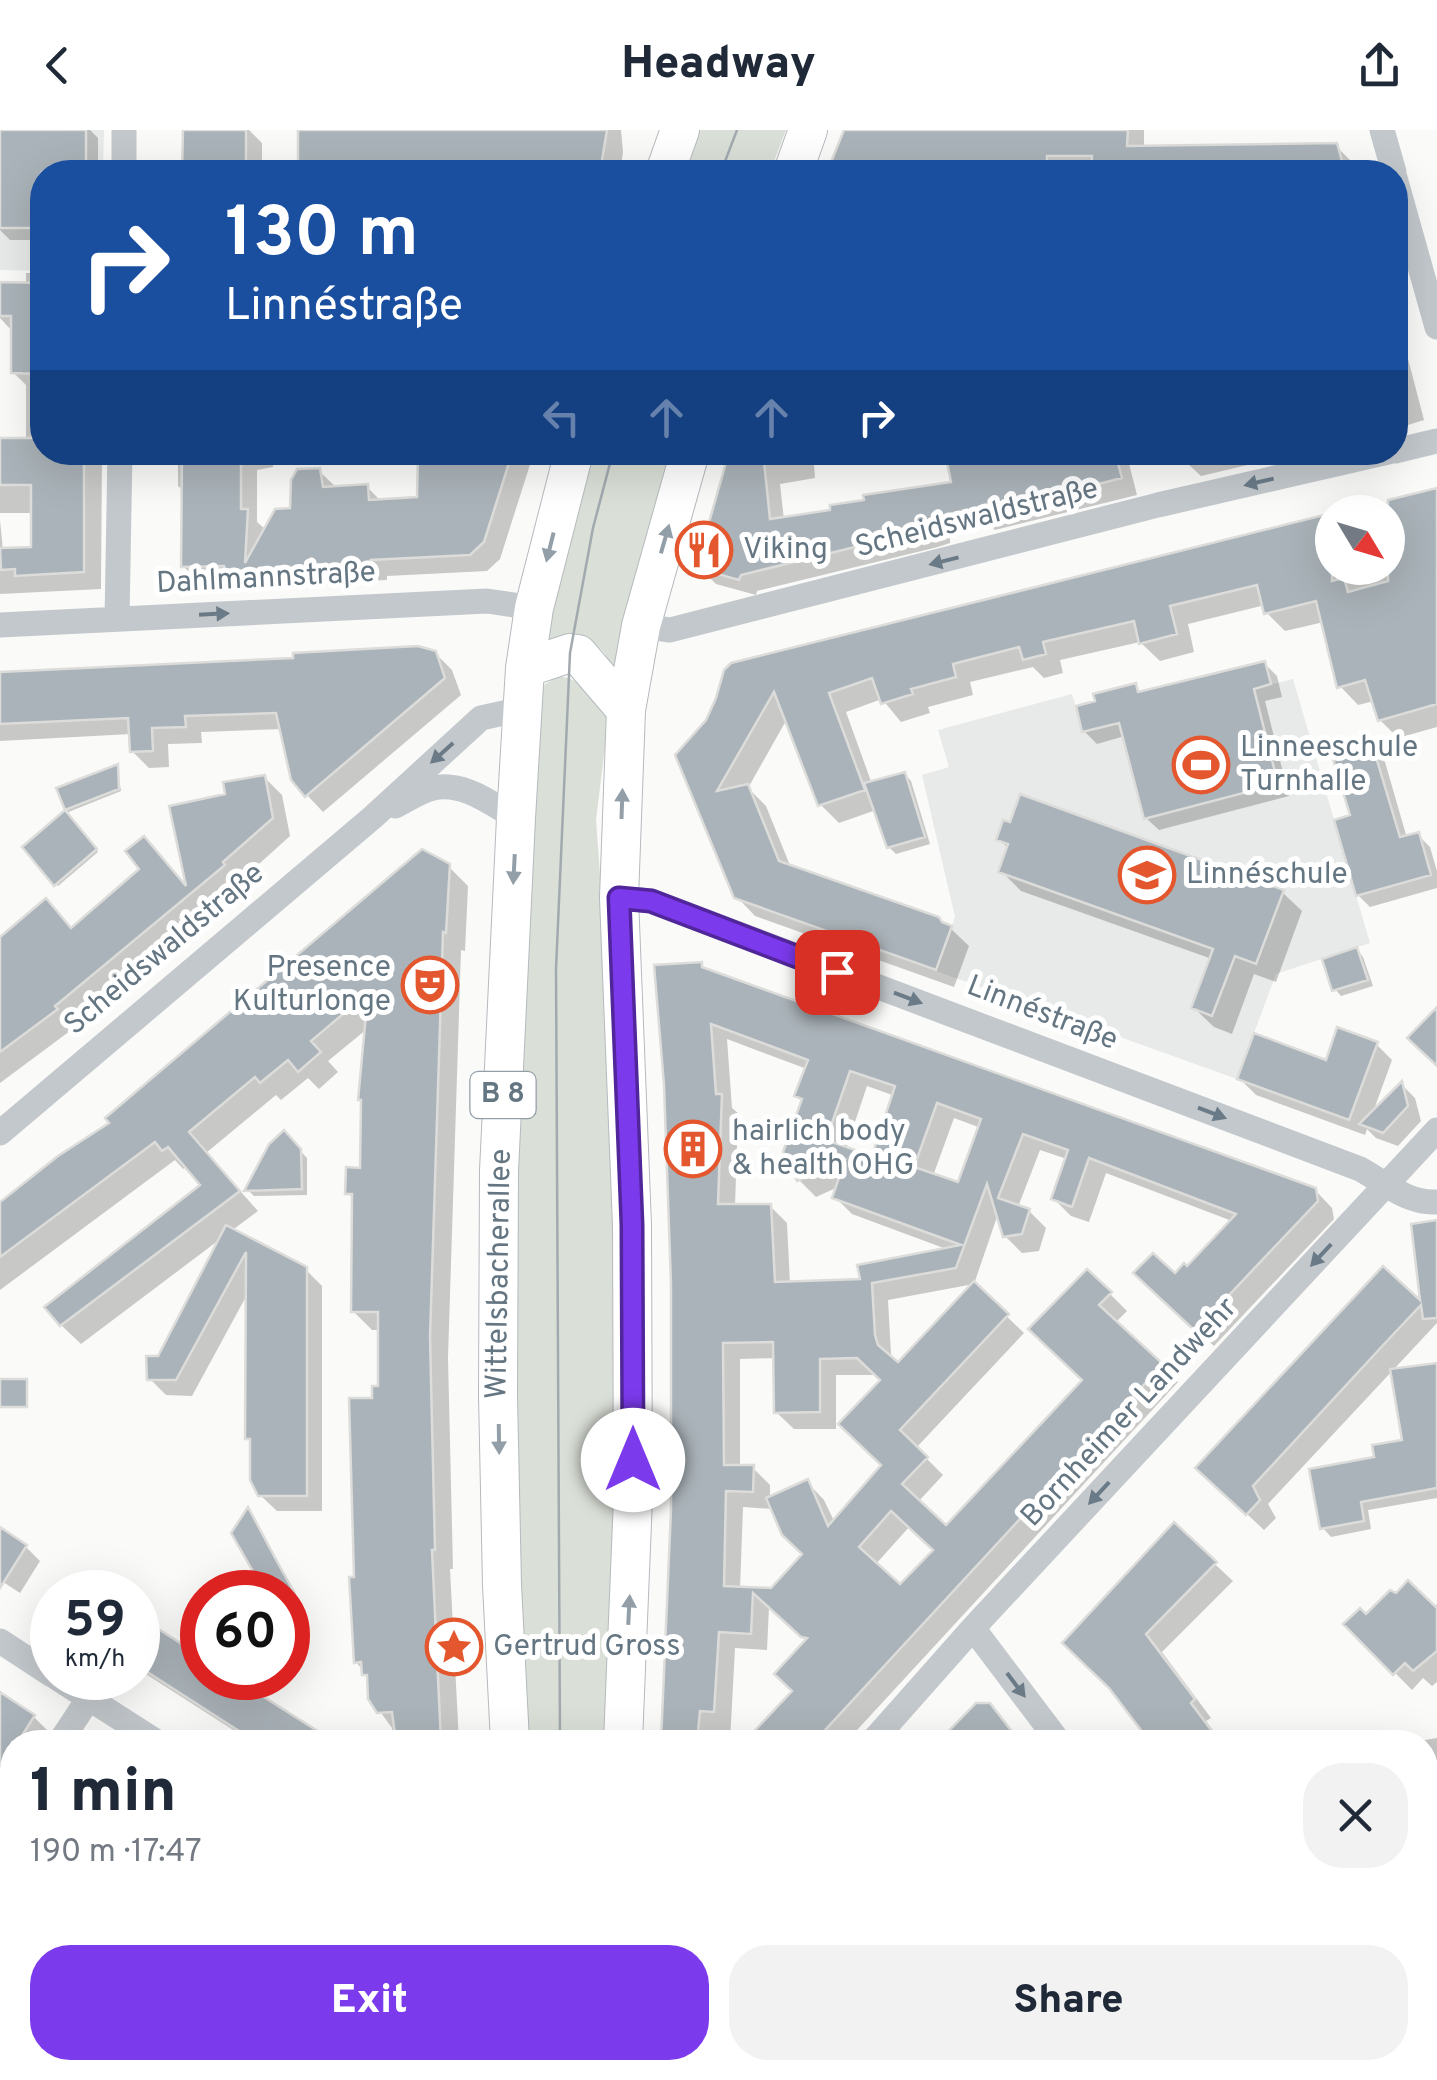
<!DOCTYPE html>
<html lang="en">
<head>
<meta charset="utf-8">
<style>
  body { margin:0; font-family:Overpass,sans-serif; background:#f2f2f3; color:#1f2937; height:100vh; display:flex; flex-direction:column; font-size:38px; white-space:nowrap }
  * { box-sizing:border-box; margin:0 }
  p { font-size:32px; color:#747a83 }
  .icon { flex:none; width:55px; height:55px; fill:none; stroke:currentColor; stroke-width:2; stroke-linecap:round; stroke-linejoin:round }
  .map { position:relative; flex:1; overflow:hidden }
  .sheet { position:absolute; left:0px; top:1600px; width:1438px; height:350px; display:flex; flex-direction:column; background:#fff; border-radius:40px 40px 0 0; box-shadow:0 10px 40px #0002 }
  .sheet>* { flex:none }
  .guide { position:absolute; left:30px; top:30px; width:1378px; height:305px; border-radius:40px; box-shadow:0 10px 40px #0002; background:#1a4fa0; color:#fff; overflow:hidden }
  .needle { width:65px; rotate:128deg }
  .controls { position:absolute; left:1315px; top:365px; display:grid; gap:20px }
  .controls a { display:grid; place-items:center; width:90px; height:90px; border-radius:50%; background:#fff; box-shadow:0 10px 40px #0002; font-size:50px }
  .speed { position:absolute; left:30px; top:1440px; display:flex; gap:20px; font-size:50px; font-weight:700; text-align:center }
  .speed>* { display:grid; place-content:center; width:130px; height:130px; border-radius:50%; background:#fff; box-shadow:0 10px 40px #0002; line-height:1 }
  .speed small { font-size:25px; font-weight:400 }
  .speed .limit { border:15px solid #d22; background:#fff; color:#111 }
  .pin { position:absolute; display:grid; place-items:center; width:85px; height:85px; color:#fff; margin:-42px; border-radius:20px; box-shadow:0 5px 15px #0006 }
  .me { position:absolute; width:110px; margin:-55px; rotate:0deg; stroke-linejoin:round; filter:drop-shadow(0 0 8px #0008) }
  .turn { display:flex; align-items:center; gap:35px; height:210px; padding:0 30px; font-size:45px }
  .turn .icon { width:130px; height:130px; stroke-width:2.5 }
  .turn b { display:block; font-size:70px; line-height:85px }
  .lanes { display:flex; align-items:center; height:95px; padding:0 30px; background:#0003; justify-content:center; gap:50px; direction:ltr }
  .lanes .off { opacity:.35 }
  .round { display:grid; place-items:center; flex:none; width:105px; height:105px; border-radius:40px; background:#f2f2f3 }
  .summary { display:flex; align-items:center; justify-content:space-between; height:170px; padding:0 30px }
  h1 { font-size:60px; font-weight:800; line-height:75px }
  .action { display:flex; gap:20px; margin-top:auto; padding:20px 30px }
  .action a { flex:1; height:115px; border-radius:40px; background:#7c3aed; color:#fff; font-size:40px; font-weight:800; line-height:115px; text-align:center }
  .action a+a { background:#f2f2f3; color:#1f2937 }
  header { display:flex; justify-content:space-between; align-items:center; height:130px; padding:0 30px; background:#fff; font-size:45px; font-weight:800 }
  .map>svg:first-child { display:block }
</style>
</head>
<body>
<header><svg class="icon" aria-label="back" viewBox="0 0 24 24"><path d="M15 5l-7 7 7 7"/></svg>Headway<svg class="icon" aria-label="share" viewBox="0 0 24 24"><path d="M12 15V3M7 8l5-5 5 5M5 13v7h14v-7"/></svg></header>
<div class="map">
<svg width="1437" height="1950" viewBox="0 0 1437 1950">
  <rect width="100%" height="100%" fill="#fafaf8"/>
  <!-- built -->
  <path fill="#e8e9e9" d="M0,0H104L103,42H42V141L0,140Z
    M1293,549L1370,813L1276,844L1237,949L936,841L955,787L922,645L949,637L938,600L1072,564L1083,602Z"/>
  <!-- green -->
  <path fill="#dadfd7" d="M700,0H786L770,42H685Z
    M591,323H674L614,542C598,499 577,510 539,516Z
    M559,546C583,550 594,565 609,584L596,690L612,908L620,1410L610,1612H521L511,1310L516,857L542,556Z
    M554,1938H653L655,1950H555Z"/>
  <!-- shadow -->
  <path fill="#0003" fill-rule="evenodd" d="M0,0H90L98,8V42H42V110H10L0,100Z
    M185,0H249L262,13V41L184,42Z
    M301,0H621L623,22L620,42H300Z
    M847,0H1144V18L1336,16L1353,33L1356,42H938V10L925,42H831Z
    M26,143H42V322H102L101,459L0,464V390L3,421L34,419V383H0V310H26V255L13,242V202L0,188V155H26Z
    M1395,179L1424,290L1395,299Z
    M178,322H273V337L257,340V392L266,400L293,381L319,341L337,358L367,357L382,372L420,370L432,322H534L500,429L487,441L387,446V450L343,452V455L244,458L238,452L200,453L183,436L184,361L178,356Z
    M732,322H813L815,348L780,354L784,390L954,354L948,322H1126L1137,365L995,400L990,395L950,406V413L938,417L757,461L756,465L716,454L699,437Z
    M1185,322H1302L1201,346L1188,334Z
    M1437,362V597L1398,608L1380,590L1374,571L1358,575L1340,556L1324,492L1285,501L1267,483L1265,475L1188,494L1194,522L1160,531L1140,512L1060,530L1063,543L1044,548L1033,537L970,552L973,565L928,577L930,583L901,592L882,569L846,582L872,654L905,644L911,651L930,714L896,724L889,717L876,680L839,693L820,674L787,589L748,658L766,676L791,738L950,798L969,816L954,857L755,786L736,766L678,626L708,591L732,535L1332,387V438H1388V382H1350Z
    M435,523L452,540L461,565L323,682L307,665L283,599L201,602L202,613L168,614L169,637L149,638L132,621L131,604L0,611V544Z
    M1264,533L1277,546L1282,567L1265,571L1289,666L1159,700L1146,688L1125,606L1097,614L1084,601L1135,556L1142,563Z
    M1373,619L1385,632L1407,708L1418,705L1430,717L1437,741V758L1370,777L1358,765L1353,687Z
    M117,637L121,661L66,683L68,681L59,659Z
    M264,647L282,665L290,706L239,752L241,754L71,895L74,898L0,953V806L2,809L72,800L142,739L144,709L189,760L228,666Z
    M65,683L98,722L58,756L25,717Z
    M999,709L1282,762L1302,781L1276,852L1254,844L1232,904L1214,897L1194,878L1212,829L1021,761L1001,741L1009,719Z
    M448,736L468,756L465,821L461,820L448,1228L453,1439H450L459,1612H393L392,1598L371,1569L370,1549L356,1532V1449L375,1270L381,1259L380,1200H372L353,1181L354,1070L348,1063L362,1040L364,973L360,969L367,899L328,931L338,942L319,959L308,948L281,970L276,965L206,1023L258,1081L231,1101L305,1139L322,1156V1381H277L260,1365L252,1312L248,1308V1163L192,1266L166,1265L150,1249L223,1107L81,1214L61,1195L203,1055L187,1036L183,1039L175,1030L0,1160V1073L113,993Z
    M1357,820L1363,827L1373,856L1341,866L1335,859Z
    M701,835L707,841L1315,1060L1332,1078L1334,1089L1214,1216L1154,1160L1187,1139L1232,1091L1106,1043L1089,1092L1071,1086L1053,1068L1067,1029L1040,1020L1018,1077L1029,1081L1046,1098L1039,1121L1022,1123L1005,1106L998,1084L974,1154L888,1170L891,1224L898,1236L974,1155L1024,1203L916,1318L943,1345L918,1372L946,1399L1085,1250L1048,1216L1110,1164L1127,1181L1115,1193L1178,1252L846,1612H748L795,1561L807,1511L769,1477L767,1520L735,1518L730,1612H663ZM727,909L807,939L797,965L803,972L799,1050L816,1067L838,1057L835,1067L852,1084L949,1120L863,1151L790,1154L787,1093L770,1076L735,1077L738,983L732,978ZM867,956L895,966L873,1029L846,1019ZM954,988L981,998L960,1055L933,1046ZM776,1228V1282L794,1299H836V1245H876L883,1250L884,1335L835,1393L824,1370L807,1352L770,1369V1355L753,1338H740V1229ZM743,1377L773,1379L805,1425L772,1460L740,1459ZM910,1396L936,1420L900,1458L875,1435Z
    M1376,914L1392,930L1372,985L1402,955L1415,968L1421,991L1398,1016L1376,1008L1367,999L1365,1005L1256,965L1240,949L1327,933Z
    M284,1004L307,1028V1065L254,1066L248,1060Z
    M1437,1093V1193L1268,1374L1276,1388L1264,1400L1215,1354L1383,1140L1424,1176Z
    M0,1252H26L28,1278H0Z
    M1437,1295V1368L1368,1380L1371,1399L1331,1407L1323,1398L1377,1329Z
    M250,1383L306,1488L289,1498L288,1462H268L234,1403Z
    M1174,1396L1233,1451L1162,1522L1211,1588L1206,1591L1222,1612H1145L1148,1607L1113,1560Z
    M0,1400L26,1417L40,1431L20,1463L0,1450Z
    M1437,1474V1552L1432,1556L1423,1548L1412,1560L1347,1494L1434,1478Z
    M138,1489L202,1531V1548H229L330,1612H252L138,1539Z
    M0,1566L34,1587L48,1601L40,1612H12V1622L0,1614Z
    M977,1575H989L1022,1612H942Z
    M1437,1608V1867L1425,1869V1612H1413Z
    M0,1744L12,1753V1802L0,1794Z
    M1425,1886L1437,1902V1944L1429,1950H1376L1372,1938H1425Z
    M90,1938H140L151,1950H102Z
    M430,1938H490L491,1950H438Z
    M743,1938H800L824,1950H745Z
    M835,1938H973L997,1950H828Z
    M1054,1938H1103L1112,1950H1063Z
    M1199,1938H1265L1275,1950H1182Z"/>
  <!-- building -->
  <path fill="#aab3b9" stroke="#dcdcda" stroke-width="2.5" fill-rule="evenodd" d="M0,0H86V42H42V98H0Z
    M183,0H246V42H182Z
    M298,0H607L600,42H298Z
    M844,0H1128L1127,16L1337,13L1345,42H1091L1092,26H1047V42H827Z
    M0,152L42,153V244L11,243V186H0Z
    M0,308H42V322H84V442L15,446V439L1,440L0,418L31,417V355H0Z
    M182,322H241V379H248L245,433L275,379L290,378L291,350L297,339L320,338L323,357L368,354L369,370L417,367L418,324L478,326L509,333L484,412L470,425L371,430L372,434L326,436L327,439L225,442L224,436L181,437Z
    M729,322H763L770,389L830,380V375L864,370L863,365L951,352L945,322H1115L1122,348L975,385L974,379L934,389L935,396L920,401L741,445L739,450L696,438Z
    M1437,358V574L1378,591L1365,550L1337,558L1316,471L1264,484L1257,455L1170,476L1177,504L1139,514L1134,491L1043,512L1046,524L1023,530L1019,517L953,534L956,547L911,559L913,564L881,574L872,548L829,563L865,660L818,676L774,562L717,661L748,654L779,731L939,787L942,792L952,796L936,840L734,768L675,625L706,590L716,568L724,540L731,533L1332,383V451L1344,448L1348,462L1388,451V370Z
    M418,516L436,521L445,548L305,667L291,650L276,583L185,586L186,597L152,598L153,621L130,622L128,588L0,594V542L293,528V523Z
    M1265,531L1271,554L1254,559L1278,654L1144,689L1119,593L1082,602L1076,576L1095,571L1093,564L1136,553L1138,562Z
    M1373,617L1400,707L1419,702L1431,745L1356,766L1334,690L1350,685L1333,629Z
    M118,634L119,659L65,680L56,658Z
    M905,642L925,707L887,718L864,653Z
    M265,645L273,688L223,732L225,735L55,876L58,879L0,922V807L46,768L71,798L139,739L125,721L144,706L186,756L169,676L225,664L223,652Z
    M1020,664L1284,760L1256,834L1235,826L1212,886L1191,878L1213,819L998,742L1008,714L996,710L1003,690L1010,692Z
    M65,680L97,719L54,756L22,717Z
    M422,719L450,734L446,803L443,802L430,1207L435,1420H432L441,1612H396L392,1582L377,1583L368,1569L367,1545H362L361,1532L354,1533L349,1447H354L349,1268H372V1256H378V1182H351L352,1064H345L346,1037L360,1038L361,970H358L368,863L311,911L321,922L298,942L288,930L260,953L255,947L189,1002L240,1061L60,1196L44,1177L200,1055L168,1017L162,1021L155,1012L0,1127V1072L58,1026L109,993L105,988Z
    M1357,817L1368,850L1332,861L1322,829Z
    M702,832V837L1316,1058L1318,1071L1195,1201L1133,1143L1153,1123L1175,1143L1184,1133L1187,1136L1236,1084L1089,1028L1072,1077L1051,1069L1068,1020L1023,1004L998,1068L1030,1079L1022,1104L1003,1107L987,1054L956,1138L872,1153L875,1205L878,1215L898,1232L974,1151L1009,1184L900,1300L928,1327L902,1354L946,1395L1082,1250L1028,1199L1087,1139L1112,1162L1099,1175L1163,1234L814,1612H744L792,1561L774,1544L807,1508L801,1507L753,1463L751,1504L719,1502L714,1582L700,1581L697,1612H661L671,1379V1154L664,955L654,835ZM711,894L808,930L794,966L802,969L783,1022L797,1051L845,1030L832,1068L961,1115L857,1135L860,1149L775,1152L771,1074H718L722,964H716ZM850,941L895,956L872,1026L826,1010ZM937,973L981,989L958,1052L914,1037ZM773,1212L774,1283L820,1282V1229L857,1228L880,1250L838,1294L881,1335L828,1396L808,1349L766,1368L782,1405L802,1424L771,1458L724,1456L726,1361L753,1362L754,1335H724L723,1213ZM891,1381L933,1420L900,1454L859,1417Z
    M1437,877V936L1407,908Z
    M1337,897L1378,912L1349,990L1237,949L1254,903L1326,930Z
    M1402,951L1408,976L1383,1003L1359,994Z
    M284,1000L301,1019L302,1059L244,1061L269,1014Z
    M1437,1090V1188L1423,1189L1421,1175L1386,1212L1253,1356L1260,1370L1246,1385L1195,1338L1383,1136L1420,1170L1411,1094Z
    M226,1095L307,1137V1366H258L250,1350V1309H245L246,1122L176,1250H147L146,1226H158Z
    M1437,1233V1358L1361,1372L1364,1391L1320,1399L1309,1339L1374,1327L1372,1315L1402,1310L1390,1239Z
    M0,1249H27V1277H0Z
    M248,1377L280,1437L294,1462H265L231,1403Z
    M1174,1392L1217,1432L1146,1504L1195,1569L1191,1573L1220,1612H1150L1109,1558L1062,1513Z
    M0,1397L27,1415L0,1458Z
    M1408,1450L1437,1478V1521L1413,1541L1405,1533L1393,1545L1343,1494L1360,1478L1366,1484L1390,1460L1396,1463Z
    M138,1486L202,1527V1548H234L335,1612H256L138,1536Z
    M0,1562L35,1585L18,1612H12V1620L0,1640Z
    M976,1573H990L1020,1612H938Z"/>
  <g fill="none" stroke-linecap="round" stroke-linejoin="round">
    <!-- primary casing -->
    <g stroke="#b5babe" stroke-width="40">
      <path id="primary" d="M665,42L680,0
        M793,42L808,0
        M525,538L570,523L578,524L626,580
        M510,1612L502,1455L498,1265L499,1041L516,688L525,538L534,478L574,322
        M623,1612L633,1368L632,1095L619,768L626,580L641,496L690,322
        M531,1938L532,1950
        M669,1938L672,1950"/>
    </g>
    <!-- street -->
    <path stroke="#c3c8cc" stroke-width="25" d="M1382,0L1394,42
      M124,42V0
      M1395,48L1437,197
      M1395,321L1437,311
      M117,489L120,322
      M0,495L487,471L534,478
      M641,496L670,500L1158,375L1388,322
      M395,676C407,670 420,661 433,658C463,651 492,674 516,688
      M619,768L651,771L1360,1039C1384,1052 1407,1074 1437,1072
      M0,1003L373,687L481,588L522,579
      M973,1498L1059,1612
      M0,1511L52,1545
      M57,1548L157,1612
      M60,1612L89,1568
      M872,1612L973,1498L1437,1000
      M1,1702L12,1684
      M170,1938L182,1950
      M1306,1938L1316,1950"/>
    <!-- primary -->
    <use href="#primary" stroke="#fff" stroke-width="38"/>
    <!-- tram -->
    <path stroke="#a2aab0" stroke-width="2.5" d="M721,42L737,0
      M560,1612L556,839L570,523L593,398L613,322
      M571,1938L573,1950"/>
  </g>
  <!-- one-way arrows -->
  <defs><path id="oneway-solid" d="M-6-.8H1V-3.2L6.5 0L1 3.2V.8H-6Z" transform="scale(2.5)"/></defs>
  <g fill="#6a7a87">
    <use href="#oneway-solid" transform="translate(1259 352) rotate(167)"/>
    <use href="#oneway-solid" transform="translate(944 431) rotate(166)"/>
    <use href="#oneway-solid" transform="translate(214 484) rotate(-3)"/>
    <use href="#oneway-solid" transform="translate(442 623) rotate(138)"/>
    <use href="#oneway-solid" transform="translate(908 868) rotate(21)"/>
    <use href="#oneway-solid" transform="translate(1212 983) rotate(21)"/>
    <use href="#oneway-solid" transform="translate(1321 1125) rotate(133)"/>
    <use href="#oneway-solid" transform="translate(1099 1363) rotate(133)"/>
    <use href="#oneway-solid" transform="translate(1016 1555) rotate(53)"/>
  </g>
  <g fill="#939fa8">
    <use href="#oneway-solid" transform="translate(665 409) rotate(-74)"/>
    <use href="#oneway-solid" transform="translate(550 417) rotate(104)"/>
    <use href="#oneway-solid" transform="translate(622 674) rotate(-88)"/>
    <use href="#oneway-solid" transform="translate(514 739) rotate(93)"/>
    <use href="#oneway-solid" transform="translate(499 1309) rotate(89)"/>
    <use href="#oneway-solid" transform="translate(629 1480) rotate(-87)"/>
  </g>
  <g fill="none" stroke-linecap="round" stroke-linejoin="round">
    <!-- route casing -->
    <g stroke="#51269a" stroke-width="25">
      <path id="route" d="M633,1330L632,1095L619,768L651,771L837,842"/>
    </g>
    <!-- route -->
    <use href="#route" stroke="#7c3aed" stroke-width="18"/>
  </g>
  <!-- icons -->
  <defs>
    <g id="restaurant-ring" transform="scale(2.875)"><circle r="9.5" fill="#fff" stroke="#e4572e" stroke-width="1.5"/><path d="M-5-6h1v4h1v-4h1v4h1v-4h1v5L-1.5 .5V6h-2V.5L-5-1ZM5-6V6H3V1.5H1.5Q1.5-4 5-6Z" fill="#e4572e"/></g>
    <g id="stadium-ring" transform="scale(2.875)"><circle r="9.5" fill="#fff" stroke="#e4572e" stroke-width="1.5"/><path d="M0-5a6.5 5 0 1 0 0 10a6.5 5 0 1 0 0-10ZM-3.5-1.8h7v3.6h-7Z" fill="#e4572e"/></g>
    <g id="school-ring" transform="scale(2.875)"><circle r="9.5" fill="#fff" stroke="#e4572e" stroke-width="1.5"/><path d="M0-5L7-2L0 1L-7-2ZM-4 1L0 2.5L4 1V4Q0 6-4 4Z" fill="#e4572e"/></g>
    <g id="theatre-ring" transform="scale(2.875)"><circle r="9.5" fill="#fff" stroke="#e4572e" stroke-width="1.5"/><path d="M-5-5.5Q0-4 5-5.5V0Q5 5 0 6Q-5 5-5 0ZM-3.3-2.5H-1v1.5H-3.3ZM1-2.5H3.3v1.5H1ZM-2.8 1Q0 5.5 2.8 1Z" fill="#e4572e"/></g>
    <g id="building-ring" transform="scale(2.875)"><circle r="9.5" fill="#fff" stroke="#e4572e" stroke-width="1.5"/><path d="M-4-6H4V6H1V3H-1V6H-4ZM-2.5-4.3h1.7v1.8h-1.7ZM.8-4.3h1.7v1.8H.8ZM-2.5-1h1.7V.8h-1.7ZM.8-1h1.7V.8H.8Z" fill="#e4572e"/></g>
    <g id="sight-ring" transform="scale(2.875)"><circle r="9.5" fill="#fff" stroke="#e4572e" stroke-width="1.5"/><path d="M0-6L1.8-2.2L6-1.7L2.9 1.2L3.7 5.4L0 3.3L-3.7 5.4L-2.9 1.2L-6-1.7L-1.8-2.2Z" fill="#e4572e"/></g>
  </defs>
  <g fill-rule="evenodd">
    <use href="#restaurant-ring" x="704" y="420"/>
    <use href="#stadium-ring" x="1201" y="635"/>
    <use href="#school-ring" x="1147" y="745"/>
    <use href="#theatre-ring" x="430" y="855"/>
    <use href="#building-ring" x="693" y="1019"/>
    <use href="#sight-ring" x="454" y="1517"/>
  </g>
  <g text-anchor="middle" dominant-baseline="central" stroke-width="10" stroke-linejoin="round" paint-order="stroke">
    <!-- shield labels -->
    <rect fill="#fff" stroke="#939fa8" stroke-width="2.5" x="470.5" y="942" width="65" height="46" rx="8"/>
    <g font-size="28" font-weight="bold" fill="#657683">
      <text x="503" y="965">B 8</text>
    </g>
    <!-- street labels -->
    <g font-size="30" fill="#657683" stroke="#fff">
      <text transform="translate(977 389) rotate(-14)">Scheidswaldstraße</text>
      <text transform="translate(266 449) rotate(-3)">Dahlmannstraße</text>
      <text transform="translate(165 820) rotate(-40)">Scheidswaldstraße</text>
      <text transform="translate(1042 884) rotate(21)">Linnéstraße</text>
      <text transform="translate(500 1144) rotate(-89)">Wittelsbacherallee</text>
      <text transform="translate(1130 1283) rotate(-47)">Bornheimer Landwehr</text>
    </g>
    <!-- poi labels -->
    <g font-size="30" fill="#657683" stroke="#fff" text-anchor="start">
      <text x="743" y="420">Viking</text>
      <text x="1240" y="618">Linneeschule<tspan x="1240" dy="34">Turnhalle</tspan></text>
      <text x="1186" y="745">Linnéschule</text>
      <text x="391" y="838" text-anchor="end">Presence<tspan x="391" dy="34">Kulturlonge</tspan></text>
      <text x="732" y="1002">hairlich body<tspan x="732" dy="34">&amp; health OHG</tspan></text>
      <text x="493" y="1517">Gertrud Gross</text>
    </g>
  </g>
</svg>
<div class="controls">
<a><svg class="needle" viewBox="-14 -14 28 28"><path d="M0-13l5 13h-10z" fill="#e53935"/><path d="M0 13l5-13h-10z" fill="#747a83"/></svg></a>
</div>
<div class="speed"><div>59<small>km/h</small></div><div class="limit">60</div></div>
<div class="pin" style="left:837px;top:842px;background:#d93025"><svg class="icon" aria-label="arrive" viewBox="0 0 24 24"><path d="M6 21V4h12l-3 4 3 4H6"/></svg></div>
<svg class="me" style="left:633px;top:1330px" viewBox="-20 -20 40 40"><circle r="19" fill="#fff"/><path d="M0-13L10 11 0 6-10 11z" fill="#7c3aed"/></svg>
<div class="guide">
<div class="turn"><svg class="icon" aria-label="right" viewBox="0 0 24 24"><path d="M7 20v-9h11M14 6l5 5-5 5"/></svg><div><b>130 m</b>Linnéstraße</div></div>
<div class="lanes"><svg class="icon off" aria-label="left" viewBox="0 0 24 24"><path d="M17 20v-9H6M10 6l-5 5 5 5"/></svg><svg class="icon off" aria-label="ahead" viewBox="0 0 24 24"><path d="M12 20V5M6 11l6-6 6 6"/></svg><svg class="icon off" aria-label="ahead" viewBox="0 0 24 24"><path d="M12 20V5M6 11l6-6 6 6"/></svg><svg class="icon" aria-label="right" viewBox="0 0 24 24"><path d="M7 20v-9h11M14 6l5 5-5 5"/></svg></div>
</div>
<section class="sheet">
<div class="summary"><div><h1>1 min</h1><p>190 m · 17:47</p></div><a class="round"><svg class="icon" aria-label="close" viewBox="0 0 24 24"><path d="M6 6l12 12M18 6L6 18"/></svg></a></div>
<div class="action"><a>Exit</a><a>Share</a></div>
</section>
</div>
</body>
</html>
